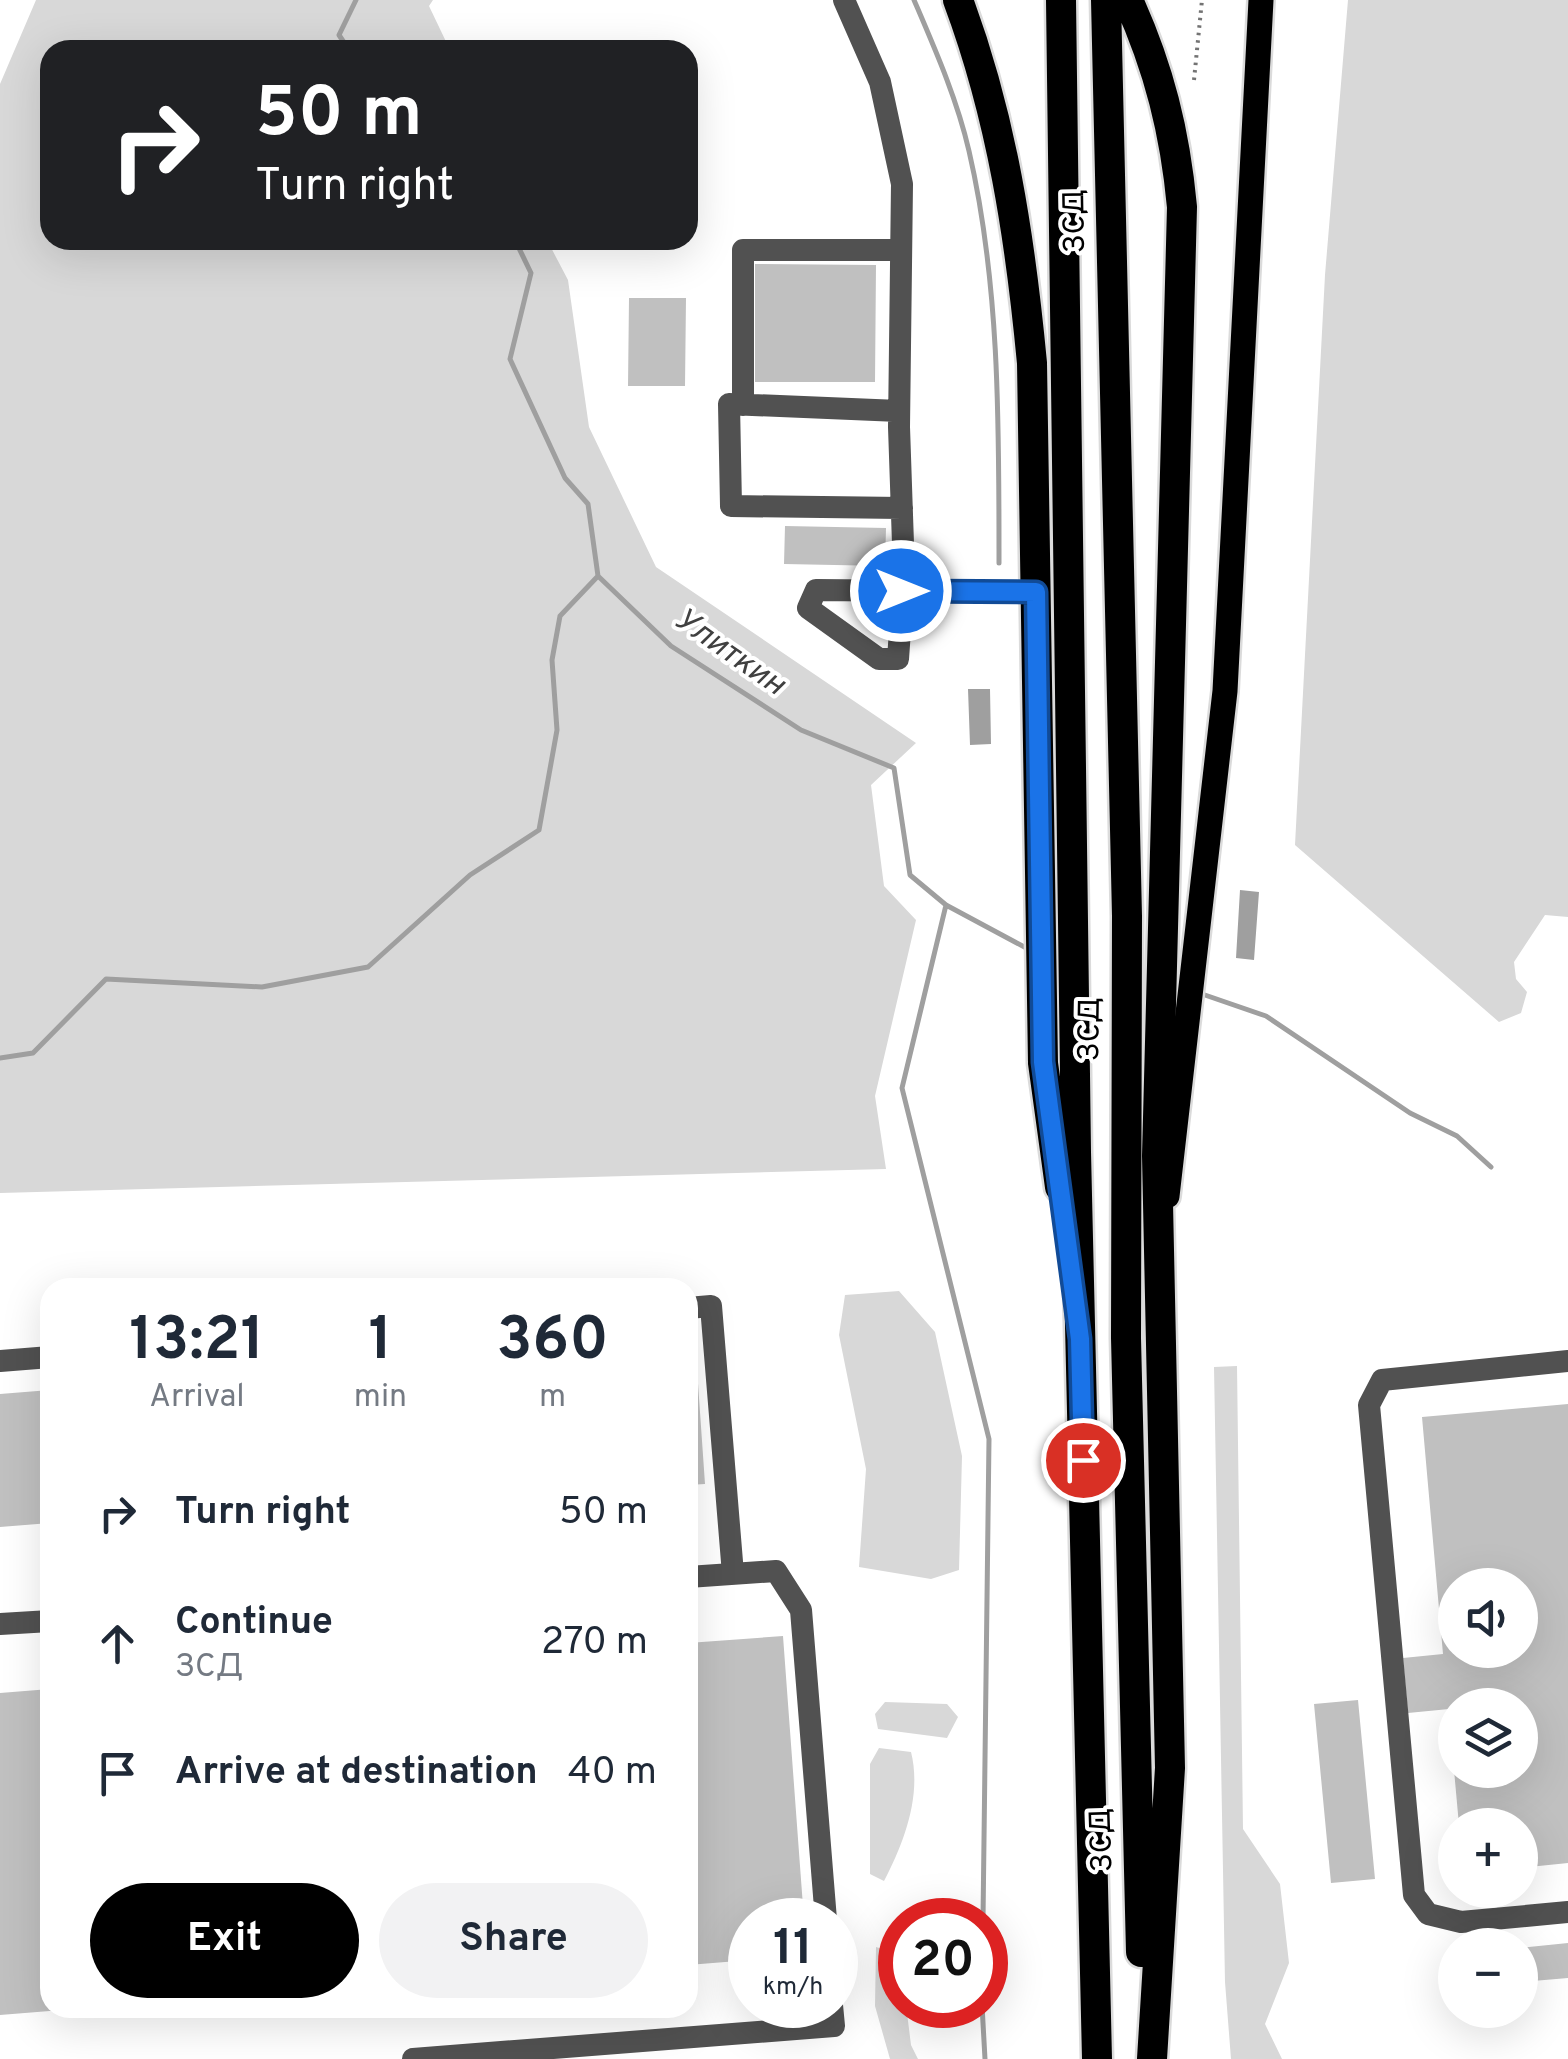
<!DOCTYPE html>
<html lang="en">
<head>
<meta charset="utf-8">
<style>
  body { margin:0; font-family:Overpass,sans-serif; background:#f2f2f3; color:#1f2937; height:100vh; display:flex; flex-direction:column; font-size:38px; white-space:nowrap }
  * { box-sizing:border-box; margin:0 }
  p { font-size:32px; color:#747a83 }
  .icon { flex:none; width:55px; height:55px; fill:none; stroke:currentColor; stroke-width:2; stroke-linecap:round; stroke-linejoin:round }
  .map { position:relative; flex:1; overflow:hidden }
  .panel { position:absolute; left:40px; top:1278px; width:658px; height:740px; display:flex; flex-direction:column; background:#fff; border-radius:30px; box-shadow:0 10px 40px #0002 }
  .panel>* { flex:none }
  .guide { position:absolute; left:40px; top:40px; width:658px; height:210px; border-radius:30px; box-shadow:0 10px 40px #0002; background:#202124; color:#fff; overflow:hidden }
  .fabs { position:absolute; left:1438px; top:1568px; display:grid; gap:20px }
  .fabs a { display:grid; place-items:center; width:100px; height:100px; border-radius:50%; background:#fff; box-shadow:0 10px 40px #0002; font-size:50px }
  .speed { position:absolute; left:728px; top:1898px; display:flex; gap:20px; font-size:50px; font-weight:700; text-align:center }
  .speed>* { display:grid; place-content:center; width:130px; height:130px; border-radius:50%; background:#fff; box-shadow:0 10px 40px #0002; line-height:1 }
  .speed small { font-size:25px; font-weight:400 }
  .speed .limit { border:15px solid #d22; background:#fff; color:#111 }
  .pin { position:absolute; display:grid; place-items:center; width:85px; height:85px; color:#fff; margin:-42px; border:5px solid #fff; border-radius:50%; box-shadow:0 2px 10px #0007 }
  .me { position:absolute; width:110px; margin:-55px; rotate:90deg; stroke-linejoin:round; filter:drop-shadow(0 0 8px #0008) }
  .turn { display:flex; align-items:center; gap:35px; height:210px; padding:0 50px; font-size:45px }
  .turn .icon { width:130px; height:130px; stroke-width:2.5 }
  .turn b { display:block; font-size:70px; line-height:85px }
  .eta { display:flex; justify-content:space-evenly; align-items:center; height:170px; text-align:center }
  .eta b { font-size:60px; font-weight:700; line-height:70px }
  .cta { display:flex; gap:20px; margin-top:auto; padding:20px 50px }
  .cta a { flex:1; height:115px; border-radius:60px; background:#000; color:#fff; font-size:40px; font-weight:700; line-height:115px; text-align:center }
  .cta a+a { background:#f2f2f3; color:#1f2937 }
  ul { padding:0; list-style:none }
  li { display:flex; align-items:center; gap:30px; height:130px; padding:0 50px }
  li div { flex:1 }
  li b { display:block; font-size:38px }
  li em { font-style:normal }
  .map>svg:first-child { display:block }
</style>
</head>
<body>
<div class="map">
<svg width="1568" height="2059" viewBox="0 0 1568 2059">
  <rect width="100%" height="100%" fill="#fff"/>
  <!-- green -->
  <path fill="#d8d8d8" d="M36,0H433L429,6L450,50H50V240H547L568,280L589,427L656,567L916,743L871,785L884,886L916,920L875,1096L886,1169L0,1193V84Z
    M1348,0H1568V917L1545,915L1514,962L1516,979L1527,992L1521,1013L1499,1022L1295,845L1325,275Z
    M899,1291L935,1332L962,1456L959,1570L931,1579L859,1567L866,1469L839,1335L845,1295Z
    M1237,1366L1243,1829L1280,1884L1289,1963L1265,2024L1282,2059H1231L1225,1982L1214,1367Z
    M885,1702L947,1704L958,1717L947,1738L878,1729L875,1714Z
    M879,1748L911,1752C922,1795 904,1843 884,1881L870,1874V1764Z
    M876,1947L899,1954L900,2005H906L911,2045L918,2059H890L875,2006Z"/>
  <!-- water -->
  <path fill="#9f9f9f" d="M968,689H990L991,744L970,745Z
    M1240,890L1259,892L1254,960L1236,958Z"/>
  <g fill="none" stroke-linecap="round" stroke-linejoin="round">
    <!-- stream -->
    <path stroke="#9f9f9f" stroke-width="5" d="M914,0C935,49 957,99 969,151C1000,285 999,427 999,563
      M349,50L339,35L356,0
      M515,240L531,273L510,359L565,478L588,504L598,576L671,646L801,730L894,768L910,875L946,905L1030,950
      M946,905L902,1088L989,1439L983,1920
      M1202,994L1266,1016L1410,1113L1457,1136L1491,1167
      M0,1058L33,1053L106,979L262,987L368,967L470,875L539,830L557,730L552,660L560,616L598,576
      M982,2005L985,2059"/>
  </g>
  <!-- building -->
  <path fill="#c0c0c0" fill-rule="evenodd" d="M755,264L876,265L875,382H755Z
    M629,298H686L685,386H628Z
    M785,526L886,528L885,566L784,564Z
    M688,1326H694L705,1484L688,1485Z
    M50,1390V1523L0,1527V1394Z
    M1568,1404V1863L1520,1868V1825H1459L1454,1770H1520V1705H1455V1749L1449,1709L1408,1713L1403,1658L1443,1654L1422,1417ZM1455,1585H1520V1650H1455Z
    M783,1636L804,1920H750V1960L688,1965V1643Z
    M50,1689V2008L62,2010L0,2015V1693Z
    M1358,1700L1375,1879L1331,1883L1314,1704Z
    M1568,1943V1978L1520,1982V1948Z"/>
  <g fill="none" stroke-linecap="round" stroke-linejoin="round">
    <!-- major casing -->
    <g stroke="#dbdbdb" stroke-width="30">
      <path id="major" d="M1167,1196L1225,691L1261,0"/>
    </g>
    <!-- highway casing -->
    <g stroke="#dbdbdb" stroke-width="35">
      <path id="highway" d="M958,0C1002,118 1020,237 1032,363L1043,1063L1060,1187
        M1061,0L1076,1152L1097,2059
        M1106,0L1127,916L1126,1338L1141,1952
        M1128,0C1159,68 1175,132 1182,207L1157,1156L1170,1768L1152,2059"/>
    </g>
    <!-- path -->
    <path stroke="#737373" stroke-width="4" stroke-dasharray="2.5 5" stroke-linecap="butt" d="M1194,80L1202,0"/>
    <!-- minor -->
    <path stroke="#515151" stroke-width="22" d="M844,0L880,82L902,184L899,427L904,573L898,659H879L808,608L816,590L1035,592
      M743,405V250H901
      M899,411L729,404L731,506L902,508
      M688,1308L711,1306L733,1574
      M0,1361L50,1357
      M1568,1361L1382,1380L1369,1405L1414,1895L1428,1914L1461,1922L1568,1912
      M688,1577L776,1571L801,1610L826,1920
      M0,1624L50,1621
      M413,2059L834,2026L832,2005"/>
    <!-- major -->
    <use href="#major" stroke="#000" stroke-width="25"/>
    <!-- highway -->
    <use href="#highway" stroke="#000" stroke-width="30"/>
  </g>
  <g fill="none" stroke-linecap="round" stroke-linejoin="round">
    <!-- route casing -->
    <g stroke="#114b97" stroke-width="25">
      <path id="route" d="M901,591L1036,592L1043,1062L1080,1339L1083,1460"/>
    </g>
    <!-- route -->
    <use href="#route" stroke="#1a73e8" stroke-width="18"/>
  </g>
  <g text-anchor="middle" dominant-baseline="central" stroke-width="8" stroke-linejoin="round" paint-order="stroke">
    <!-- street labels -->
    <g font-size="30" fill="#000" stroke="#fff">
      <text transform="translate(1076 221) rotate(-91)">ЗСД</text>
      <text transform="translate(1091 1029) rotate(-89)">ЗСД</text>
      <text transform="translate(1103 1840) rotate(-92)">ЗСД</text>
    </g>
    <!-- water labels -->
    <g font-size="32" font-style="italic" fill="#404040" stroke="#fff">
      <text transform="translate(729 653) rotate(35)">Улиткин</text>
    </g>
  </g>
</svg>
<div class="fabs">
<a><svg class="icon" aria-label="sound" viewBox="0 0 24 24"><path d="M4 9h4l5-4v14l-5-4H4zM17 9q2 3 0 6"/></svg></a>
<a><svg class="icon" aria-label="layers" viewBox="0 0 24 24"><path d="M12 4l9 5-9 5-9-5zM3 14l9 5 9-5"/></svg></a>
<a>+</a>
<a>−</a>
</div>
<div class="speed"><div>11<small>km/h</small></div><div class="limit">20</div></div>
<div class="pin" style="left:1083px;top:1460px;background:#d93025"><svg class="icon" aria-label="arrive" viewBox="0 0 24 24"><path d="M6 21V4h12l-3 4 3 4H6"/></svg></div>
<svg class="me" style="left:901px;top:591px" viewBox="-20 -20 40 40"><circle r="17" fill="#1a73e8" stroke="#fff" stroke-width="3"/><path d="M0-11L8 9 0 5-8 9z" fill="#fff"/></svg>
<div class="guide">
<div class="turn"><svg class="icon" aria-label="right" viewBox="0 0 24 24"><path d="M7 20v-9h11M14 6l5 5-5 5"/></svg><div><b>50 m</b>Turn right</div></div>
</div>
<section class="panel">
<div class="eta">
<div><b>13:21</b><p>Arrival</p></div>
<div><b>1</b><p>min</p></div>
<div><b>360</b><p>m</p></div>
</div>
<ul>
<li><svg class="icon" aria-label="right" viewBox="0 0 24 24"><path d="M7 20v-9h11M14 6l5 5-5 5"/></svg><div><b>Turn right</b></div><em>50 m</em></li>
<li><svg class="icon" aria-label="ahead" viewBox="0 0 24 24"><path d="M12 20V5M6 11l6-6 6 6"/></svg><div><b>Continue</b><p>ЗСД</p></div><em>270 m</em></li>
<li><svg class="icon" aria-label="arrive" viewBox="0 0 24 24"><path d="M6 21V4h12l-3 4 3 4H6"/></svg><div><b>Arrive at destination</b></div><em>40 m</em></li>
</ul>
<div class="cta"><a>Exit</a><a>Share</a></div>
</section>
</div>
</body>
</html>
